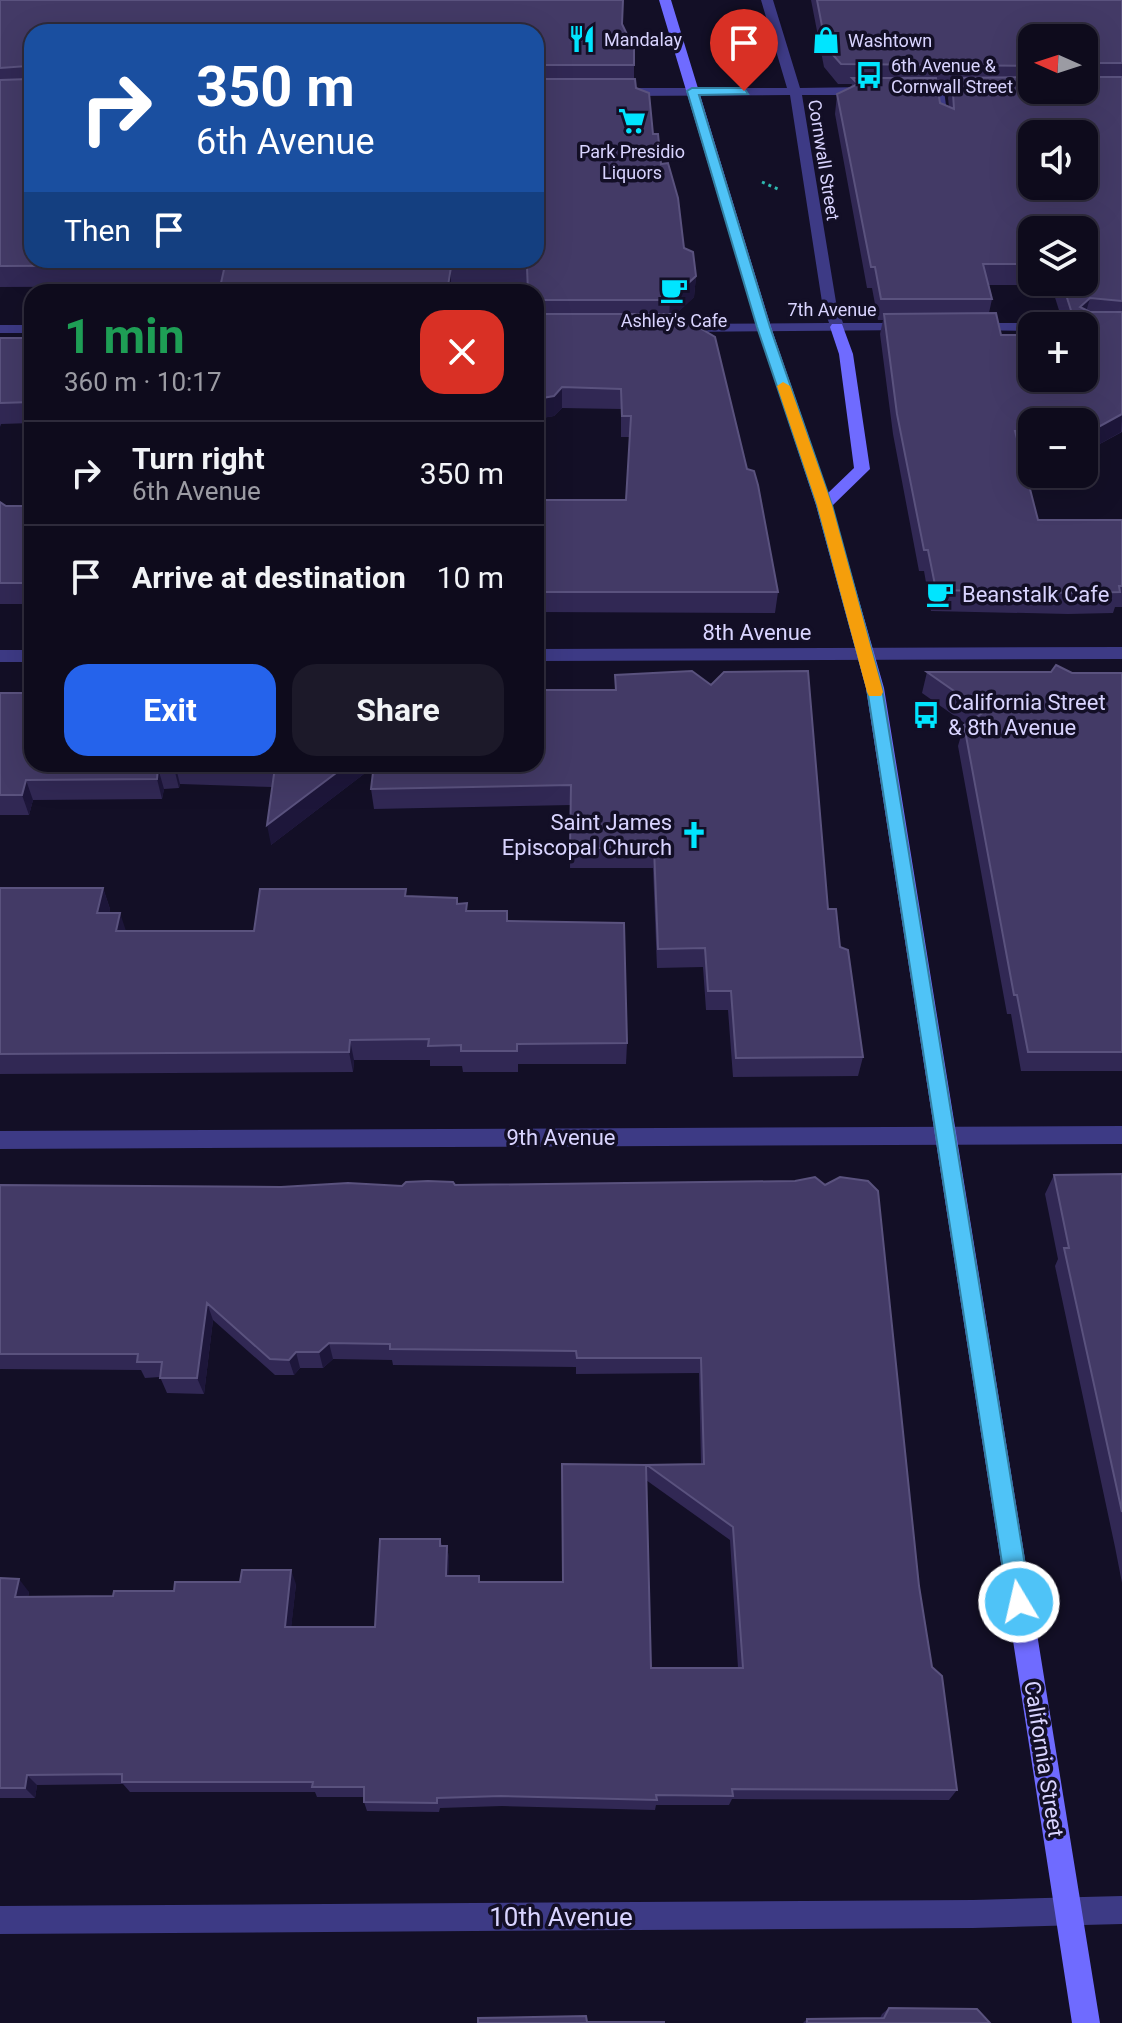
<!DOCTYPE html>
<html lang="en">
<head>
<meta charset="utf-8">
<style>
  body { margin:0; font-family:Roboto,sans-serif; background:#1c1929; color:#f1f3f6; height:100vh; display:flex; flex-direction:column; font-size:30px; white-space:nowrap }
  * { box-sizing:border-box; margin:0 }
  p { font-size:26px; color:#9b9ba3 }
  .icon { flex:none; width:44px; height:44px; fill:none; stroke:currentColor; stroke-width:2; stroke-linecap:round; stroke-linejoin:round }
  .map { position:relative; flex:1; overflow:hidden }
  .details { position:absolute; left:24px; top:284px; width:520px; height:488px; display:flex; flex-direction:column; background:#0e0b1c; border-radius:24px; box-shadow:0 8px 32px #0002,0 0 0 2px #2e2b3b }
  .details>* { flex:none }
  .guide { position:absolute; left:24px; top:24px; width:520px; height:244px; border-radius:24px; box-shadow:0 8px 32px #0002,0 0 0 2px #2e2b3b; background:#1a4fa0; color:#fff; overflow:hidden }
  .needle { width:52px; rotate:273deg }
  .fabs { position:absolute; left:1018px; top:24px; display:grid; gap:16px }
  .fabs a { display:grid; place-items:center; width:80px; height:80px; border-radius:16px; background:#0e0b1c; box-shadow:0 8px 32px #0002,0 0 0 2px #2e2b3b; font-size:40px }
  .pin { position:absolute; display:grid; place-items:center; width:68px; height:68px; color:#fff; margin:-82px -34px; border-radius:50% 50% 50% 0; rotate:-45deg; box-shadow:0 0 8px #0007 }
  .pin .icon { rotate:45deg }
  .me { position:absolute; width:88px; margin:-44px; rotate:351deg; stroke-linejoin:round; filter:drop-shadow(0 0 6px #0008) }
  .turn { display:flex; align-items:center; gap:28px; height:168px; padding:0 40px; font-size:36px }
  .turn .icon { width:104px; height:104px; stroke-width:2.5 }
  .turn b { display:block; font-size:56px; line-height:68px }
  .then { display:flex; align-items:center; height:76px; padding:0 40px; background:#0003; gap:16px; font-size:30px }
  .round { display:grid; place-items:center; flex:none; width:84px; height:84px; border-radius:24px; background:#1c1929 }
  .summary { display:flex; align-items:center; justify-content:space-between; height:136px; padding:0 40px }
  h1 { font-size:48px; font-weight:700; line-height:60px; color:#1e9e55 }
  .action { display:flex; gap:16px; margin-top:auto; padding:16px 40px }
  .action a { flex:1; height:92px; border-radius:24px; background:#2563eb; color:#fff; font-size:32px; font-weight:700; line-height:92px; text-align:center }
  .action a+a { background:#1c1929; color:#f1f3f6 }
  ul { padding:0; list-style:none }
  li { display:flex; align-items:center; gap:24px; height:104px; padding:0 40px; border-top:2px solid #2e2b3b }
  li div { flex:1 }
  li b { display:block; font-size:30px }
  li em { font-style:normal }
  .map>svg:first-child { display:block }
</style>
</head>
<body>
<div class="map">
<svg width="1122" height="2023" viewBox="0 0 1122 2023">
  <rect width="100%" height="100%" fill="#130f26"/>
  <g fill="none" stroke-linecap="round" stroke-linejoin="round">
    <!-- path -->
    <path stroke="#2fb8b0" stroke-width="3" stroke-dasharray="3 4" stroke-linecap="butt" d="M762,182L780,190"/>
    <!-- lane -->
    <path fill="#3d3a85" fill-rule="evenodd" d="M934,88L944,91L949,126L939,123Z"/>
    <!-- street -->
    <path fill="#3d3a85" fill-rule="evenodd" d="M761,0H773L800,88L868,87L874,91L868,95H802L836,302L843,323H908L913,324V330L672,332L665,328L672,324L829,323L822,302L790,95L620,96L614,92L620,88H787Z
      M976,87L982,91L980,94L912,95L906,91L912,87Z
      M972,323H1032L1038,326H1032V331L967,330V324Z
      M0,325H32V333H0Z
      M1122,647V659L536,661V649Z
      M0,650H32V662H0Z
      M1122,1126V1144L0,1149V1131Z
      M1122,1896V1924L973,1928L0,1934V1906L973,1900Z"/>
    <!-- secondary -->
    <path fill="#6f6bff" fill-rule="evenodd" d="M659,0H671L771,327L828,493L854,468L839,354L830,327L832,324H842L853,354L870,469L832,506L884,688L1100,2023H1072L866,688L816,505L757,327Z"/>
  </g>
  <!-- wall -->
  <path fill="#312854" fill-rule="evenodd" d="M0,0L623,25L634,65V79L636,88L653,134L684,248L696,276L694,297L676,314L747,469L778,592L775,613L536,612V500H626L630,437H621V409L562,408L554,416L536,419V292L528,288H452L451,292H219L221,286L0,287ZM536,32V260H32Z
    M811,0H1122V432L1087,451H1084V422H1032V452H1020L1038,520H1122V519V607H1115L1113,613L1068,614L931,611L924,571H919L893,434L880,334L883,320H878L872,288H867L835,114L837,94L851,87L852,84H838L824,67ZM1032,38H1084V90H1032ZM937,85H950L948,98L949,107L940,103ZM1032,230L1084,282H1032ZM989,285H1051L1064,326H1084V378L1001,335L989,313L992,299Z
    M0,338H32V423L1,424L0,427Z
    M0,502L6,506H32V604H0Z
    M927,672L1122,673V1071H1021L1011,1014H1007L958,746L964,725L966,724L922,693Z
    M615,675L828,909L840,947L863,1057L858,1076L733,1077L728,1010H706L703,967L657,968L653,868H570L571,805L374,809L371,789L373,767L271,845L272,787L180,784L179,788L164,789L162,799L33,800L29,815H0V693L615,690Z
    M0,888H103L110,909L109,913L126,931H254L406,896L458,904L467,903V911L508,921L627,1043L626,1064H518V1072H463L462,1066H430V1060H354L353,1072L0,1074Z
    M1122,1174V1583L1115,1547L1055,1266L1058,1259L1045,1194L1054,1175Z
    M795,1181L919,1586L932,1667L957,1790L949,1800L732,1799L729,1805H656L655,1810L502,1806L440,1808L439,1812L367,1811L364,1802V1797H317L315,1792H130L123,1784L37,1785L35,1798H0V1578L29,1592L28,1597L113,1596L296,1584L291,1627H375L440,1539L442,1546H447L449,1559L448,1576H479L480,1582H563L646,1472L647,1465L701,1464L699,1373L576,1374V1367L393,1365L392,1360L333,1359L323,1368H300L294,1375H275L213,1320L204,1394L167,1393L160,1377L145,1378L141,1370L0,1369V1185L281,1187ZM646,1480L730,1540L738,1668H651Z
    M889,2008L990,2023H803L807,2019L880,2018L882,2014Z"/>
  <!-- shaded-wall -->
  <path fill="#1d163a" d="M1089,63L1084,83L1086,67Z
    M451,267V292H447Z
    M696,276L694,297L669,321L670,300Z
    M1090,298L1084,319L1080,307Z
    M562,387V408L554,416L536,419V399Z
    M1122,414L1121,432L1087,451L1093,430Z
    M175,764L180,784L179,788L174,768Z
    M348,764H377L271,845L267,825Z
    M158,768L164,789L162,799L157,779Z
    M26,780L33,800L29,815L22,795Z
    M103,888L110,909L105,934L97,913Z
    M120,913L127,934L116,931Z
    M350,1040L354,1060L353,1072L349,1052Z
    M207,1303L213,1320L204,1394L197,1378Z
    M329,1343L333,1359L323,1368L319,1352Z
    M296,1352L300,1368L294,1375L289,1360Z
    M447,1546L449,1559L448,1589L446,1576Z
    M291,1570L296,1584L290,1639L285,1627Z
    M19,1579L29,1592L25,1609L15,1597Z
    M27,1775L37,1785L35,1798L25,1788Z"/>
  <!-- building -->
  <path fill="#433a66" stroke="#5a527e" stroke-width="2" fill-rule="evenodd" d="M0,0H623L622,24L634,49V65H536V32H32V260H536V79H635L636,88L649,93L653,134H658L661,164L668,163L678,198L684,248L693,252L696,276L670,300H536V292H528L527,267H451L447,292H219L225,265L0,266V80L29,79L27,66L0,68Z
    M817,0H1122V63H1089L1086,67H1084V38H1032V66L841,64L826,47Z
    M1032,77V90H1084V77H1122V301L1090,298L1080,307L1090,312H1122V414L1093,430H1084V422H1032V431H1015L1038,520H1122V586H1119L1120,592L1075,593L936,590L928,550H924L897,414L884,314L996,313L1001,335H1032V378H1084V326H1076L1062,282H1084V230H1032V264H983L992,299H881L875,267H871L837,94L858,84L852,78H936L940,103L954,109L952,78ZM1032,134H1084V186H1032Z
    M536,314H676L715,337L747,469L754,471L758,485L778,592H536V500H626L631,416H622L621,389L562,387L554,396L536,399Z
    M0,338H32V402L0,403Z
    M0,502L6,506H32V583H0Z
    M1056,665L1072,673H1122V1052H1028L1017,995H1014L964,725L984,712L927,672H1051Z
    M692,671L711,685L724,672L808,671L828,909H836L840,947L848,950L863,1057L736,1058L731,991H708L705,948L658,949L654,848H570L571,785L371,789L374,764H536V690H616L615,675Z
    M0,693H32V764H348L267,825L275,767L175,764L174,768H158L157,779L26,780L22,795H0Z
    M0,888H103L97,913H120L116,931H254L260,889H406L405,896L457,898V904L467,903L466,911H507V921L624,923L627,1043L517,1044V1051H461V1045L428,1046L429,1039L350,1040L349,1052L0,1054Z
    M1122,1174V1512L1064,1248H1069L1054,1175Z
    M815,1177L825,1185L840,1177L868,1181L878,1191L919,1586L932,1667L942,1676L957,1790L732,1789L733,1796L656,1795L657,1800L501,1796L437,1798V1803L364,1802V1787H312L313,1782H122V1774L27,1775L25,1788H0V1578L19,1579L15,1597L113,1596L114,1591H174L175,1582H240L242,1570H291L285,1627H375L380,1539H440V1546H447L446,1576H479V1582H563L562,1464L646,1465L651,1668H743L733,1527L647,1465L704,1464L701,1358H577L576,1351L390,1349V1344L329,1343L319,1352H296L289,1360L270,1359L207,1303L197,1378H160L162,1362H137L138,1354H0V1185L281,1187L348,1183L402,1186L406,1182L428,1181L453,1182L455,1185L795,1181Z
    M889,2008L977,2009L990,2023H807V2019L884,2018Z
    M586,2016L587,2022H664V2023H478V2018Z"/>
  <!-- route -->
  <path fill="#4fc3f7" stroke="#337fa1" stroke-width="2" d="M744,88L748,94L699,95L770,327L832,505L882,688L1031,1602L1027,1610L1019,1613L1011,1610L1008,1602L867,688L817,505L757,327L687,91L692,88Z"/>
  <!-- slow -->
  <path fill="#f59e0b" d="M783,382L790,386L832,505L883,692L881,696H869L867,692L817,505L777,386Z"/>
  <!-- icons -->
  <defs>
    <g id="restaurant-bare" transform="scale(2.16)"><path d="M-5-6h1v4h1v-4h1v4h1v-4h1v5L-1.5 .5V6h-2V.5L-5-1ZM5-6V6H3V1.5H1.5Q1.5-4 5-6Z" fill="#00e5ff" stroke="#130f26" stroke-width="2.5" paint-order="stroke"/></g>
    <g id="shop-bare" transform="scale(2.16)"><path d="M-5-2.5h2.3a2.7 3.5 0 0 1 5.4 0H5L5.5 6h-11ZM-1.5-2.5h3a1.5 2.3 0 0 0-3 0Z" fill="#00e5ff" stroke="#130f26" stroke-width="2.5" paint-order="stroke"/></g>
    <g id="bus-bare" transform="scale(2.16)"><path d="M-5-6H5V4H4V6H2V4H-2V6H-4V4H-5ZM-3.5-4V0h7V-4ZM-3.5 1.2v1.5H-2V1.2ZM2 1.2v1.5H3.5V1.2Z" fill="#00e5ff" stroke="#130f26" stroke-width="2.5" paint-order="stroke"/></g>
    <g id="supermarket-bare" transform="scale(2.16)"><path d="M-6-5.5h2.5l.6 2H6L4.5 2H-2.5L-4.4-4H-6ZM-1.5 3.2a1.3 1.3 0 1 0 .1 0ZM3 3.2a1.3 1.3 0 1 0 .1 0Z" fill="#00e5ff" stroke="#130f26" stroke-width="2.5" paint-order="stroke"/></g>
    <g id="cafe-bare" transform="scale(2.16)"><path d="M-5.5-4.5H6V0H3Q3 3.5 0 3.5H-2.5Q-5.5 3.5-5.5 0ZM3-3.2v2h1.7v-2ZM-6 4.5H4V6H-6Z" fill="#00e5ff" stroke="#130f26" stroke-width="2.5" paint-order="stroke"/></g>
    <g id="church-bare" transform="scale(2.16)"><path d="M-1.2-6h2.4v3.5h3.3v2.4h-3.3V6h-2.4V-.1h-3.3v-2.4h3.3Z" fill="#00e5ff" stroke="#130f26" stroke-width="2.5" paint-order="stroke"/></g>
  </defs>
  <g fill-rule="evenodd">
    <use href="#restaurant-bare" x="582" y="39"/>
    <use href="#shop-bare" x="826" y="40"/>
    <use href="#bus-bare" x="869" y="75"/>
    <use href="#supermarket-bare" x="632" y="121"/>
    <use href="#cafe-bare" x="674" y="290"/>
    <use href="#cafe-bare" x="940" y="594"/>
    <use href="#bus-bare" x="926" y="715"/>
    <use href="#church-bare" x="694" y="835"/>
  </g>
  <g text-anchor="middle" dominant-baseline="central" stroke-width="7" stroke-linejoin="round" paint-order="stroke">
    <!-- far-poi labels -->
    <g font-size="18" fill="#d9d4ff" stroke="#130f26" text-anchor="start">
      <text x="604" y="39">Mandalay</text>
      <text x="848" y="40">Washtown</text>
      <text x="891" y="65">6th Avenue &amp;<tspan x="891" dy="21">Cornwall Street</tspan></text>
      <text x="632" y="151" text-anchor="middle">Park Presidio<tspan x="632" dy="21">Liquors</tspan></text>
      <text x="674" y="320" text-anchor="middle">Ashley's Cafe</text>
    </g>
    <!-- far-street labels -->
    <g font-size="18" fill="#d9d4ff" stroke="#130f26">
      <text transform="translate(824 160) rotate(81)">Cornwall Street</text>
      <text x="832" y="309">7th Avenue</text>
    </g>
    <!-- poi labels -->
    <g font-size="22" fill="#d9d4ff" stroke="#130f26" text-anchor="start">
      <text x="962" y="594">Beanstalk Cafe</text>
      <text x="948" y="702">California Street<tspan x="948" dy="25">&amp; 8th Avenue</tspan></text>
      <text x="672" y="822" text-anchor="end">Saint James<tspan x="672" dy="25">Episcopal Church</tspan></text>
    </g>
    <!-- street labels -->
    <g font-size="22" fill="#d9d4ff" stroke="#130f26">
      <text x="757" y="632">8th Avenue</text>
      <text x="561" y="1137">9th Avenue</text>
      <text transform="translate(1044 1759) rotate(81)">California Street</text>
    </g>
    <!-- near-street labels -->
    <g font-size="26" fill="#d9d4ff" stroke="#130f26">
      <text x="561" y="1917">10th Avenue</text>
    </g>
  </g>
</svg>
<div class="fabs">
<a><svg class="needle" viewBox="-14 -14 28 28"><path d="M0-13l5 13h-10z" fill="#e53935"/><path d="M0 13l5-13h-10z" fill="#9b9ba3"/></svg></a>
<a><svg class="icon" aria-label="sound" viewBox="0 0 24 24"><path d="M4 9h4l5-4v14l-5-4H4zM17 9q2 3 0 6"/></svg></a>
<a><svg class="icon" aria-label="layers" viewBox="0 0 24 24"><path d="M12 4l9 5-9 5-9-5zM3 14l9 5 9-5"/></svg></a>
<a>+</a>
<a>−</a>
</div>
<div class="pin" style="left:744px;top:91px;background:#d93025"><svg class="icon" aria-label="arrive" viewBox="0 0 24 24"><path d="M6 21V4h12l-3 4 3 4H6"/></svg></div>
<svg class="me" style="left:1019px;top:1602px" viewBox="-20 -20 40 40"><circle r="17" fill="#4fc3f7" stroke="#fff" stroke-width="3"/><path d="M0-11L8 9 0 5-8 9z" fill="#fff"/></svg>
<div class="guide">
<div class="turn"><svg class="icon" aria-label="right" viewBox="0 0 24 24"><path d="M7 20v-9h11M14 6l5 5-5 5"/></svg><div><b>350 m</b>6th Avenue</div></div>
<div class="then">Then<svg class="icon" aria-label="arrive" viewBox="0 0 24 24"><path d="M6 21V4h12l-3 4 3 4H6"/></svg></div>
</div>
<section class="details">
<div class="summary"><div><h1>1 min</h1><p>360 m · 10:17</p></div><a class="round" style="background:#d93025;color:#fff"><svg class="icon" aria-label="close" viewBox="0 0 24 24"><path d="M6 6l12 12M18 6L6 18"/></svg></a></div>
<ul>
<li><svg class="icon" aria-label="right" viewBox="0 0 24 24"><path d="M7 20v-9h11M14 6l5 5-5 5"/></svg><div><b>Turn right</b><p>6th Avenue</p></div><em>350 m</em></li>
<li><svg class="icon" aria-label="arrive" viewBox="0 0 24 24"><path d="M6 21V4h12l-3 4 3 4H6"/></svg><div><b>Arrive at destination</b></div><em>10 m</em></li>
</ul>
<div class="action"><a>Exit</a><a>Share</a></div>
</section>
</div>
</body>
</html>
